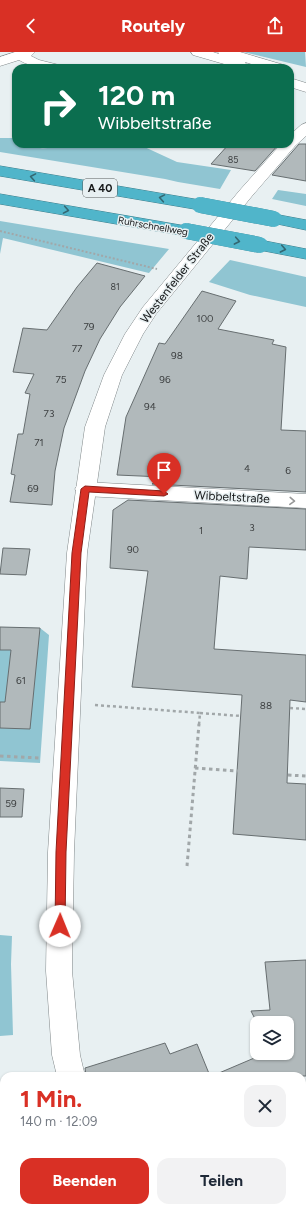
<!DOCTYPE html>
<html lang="de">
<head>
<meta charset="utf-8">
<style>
  body { margin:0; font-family:Figtree,sans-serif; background:#f2f2f3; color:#1f2937; height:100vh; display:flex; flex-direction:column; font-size:15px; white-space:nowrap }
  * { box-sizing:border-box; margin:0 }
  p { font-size:13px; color:#747a83 }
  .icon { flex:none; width:22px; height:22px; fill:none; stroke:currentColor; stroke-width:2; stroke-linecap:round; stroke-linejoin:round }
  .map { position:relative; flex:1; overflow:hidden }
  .side { position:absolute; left:0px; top:1020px; width:306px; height:140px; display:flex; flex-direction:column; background:#fff; border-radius:12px 12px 0 0; box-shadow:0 1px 3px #0004 }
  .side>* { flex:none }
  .guide { position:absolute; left:12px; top:12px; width:282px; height:84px; border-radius:12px; box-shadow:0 1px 3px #0004; background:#0b6e4f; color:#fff; overflow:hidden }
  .fabs { position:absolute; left:250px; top:964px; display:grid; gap:8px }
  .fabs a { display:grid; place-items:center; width:44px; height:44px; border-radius:8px; background:#fff; box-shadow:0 1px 3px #0004; font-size:20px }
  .pin { position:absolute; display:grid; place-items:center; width:34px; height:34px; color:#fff; margin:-41px -17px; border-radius:50% 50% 50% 0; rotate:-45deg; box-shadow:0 0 4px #0007 }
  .pin .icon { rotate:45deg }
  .me { position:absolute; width:44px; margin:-22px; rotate:1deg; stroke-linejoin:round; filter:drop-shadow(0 0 3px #0008) }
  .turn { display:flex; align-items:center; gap:14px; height:84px; padding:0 20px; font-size:18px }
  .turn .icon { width:52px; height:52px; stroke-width:2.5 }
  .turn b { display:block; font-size:28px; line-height:34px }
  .round { display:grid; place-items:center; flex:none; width:42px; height:42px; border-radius:12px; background:#f2f2f3 }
  .overview { display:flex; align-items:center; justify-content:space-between; height:68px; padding:0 20px }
  h1 { font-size:24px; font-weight:700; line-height:30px; color:#d93025 }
  .action { display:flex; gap:8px; margin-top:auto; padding:8px 20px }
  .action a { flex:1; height:46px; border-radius:12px; background:#d93025; color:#fff; font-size:16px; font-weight:700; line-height:46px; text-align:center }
  .action a+a { background:#f2f2f3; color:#1f2937 }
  header { display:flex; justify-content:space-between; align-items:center; height:52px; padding:0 20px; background:#d93025; color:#fff; font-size:18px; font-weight:700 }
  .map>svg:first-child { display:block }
</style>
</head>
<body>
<header><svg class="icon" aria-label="back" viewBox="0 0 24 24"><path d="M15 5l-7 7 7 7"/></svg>Routely<svg class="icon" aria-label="share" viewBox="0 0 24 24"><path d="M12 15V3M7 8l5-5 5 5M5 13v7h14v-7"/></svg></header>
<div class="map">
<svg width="306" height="1160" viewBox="0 0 306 1160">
  <rect width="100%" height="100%" fill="#e8f0f2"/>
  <!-- green -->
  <path fill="#90c5d2" d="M243,0H305L306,15Z
    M0,86H16V92H41L40,96C49,97 55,94 63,95L65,92H138L177,110L231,118L220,137L178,130L165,127L0,100Z
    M278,138L306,142V154L272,147Z
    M0,169L169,197L149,221L3,186L0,202Z
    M230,208L306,225V255L250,243L209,230Z
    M0,575L40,576L49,583L40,711L0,709Z
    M0,883L12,884L11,912L13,983L0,984Z"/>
  <!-- building -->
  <path fill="#b1b9bb" stroke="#676e70" d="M229,92H279L255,119L211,112Z
    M299,92H306V129L272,123Z
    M97,211L145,224L120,255L100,287L85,319L64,376L55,419L52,453L10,450L15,423L11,422L18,382H23L30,342L25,341L34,322L13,320L23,276L47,278L77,235Z
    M202,239L236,249L218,277L274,288L272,292L286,295L281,378L306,379V440L152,432L163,425L117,423L126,365L159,291L165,292Z
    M128,448L306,457V498L249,495L247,527L220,524L214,597L306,603V650L290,648L287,731L306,732V788L233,782L242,643L132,635L148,519L110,516L113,458Z
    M3,496L30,497L26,523L0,522Z
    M0,575L40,576L30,677L0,676V650H5L11,598H0Z
    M0,736L24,737L22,765H0Z
    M306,908V1024H212L266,1001H287V971H257L251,959L270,958L265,910Z
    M165,991L170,1002L197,992L210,1024H86L85,1016Z"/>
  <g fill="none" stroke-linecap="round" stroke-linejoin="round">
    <!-- street casing -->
    <g stroke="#808789" stroke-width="1">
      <path id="street" d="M15,0H35L31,4L39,8L59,13L61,16C45,16 33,16 19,8L0,14V5Z
        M191,0H213L219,2L218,0H240L284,13L286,16H264L245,10L246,12L244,15L238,16L193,3Z
        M290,26L306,31V40L290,35Z
        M85,430L306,442V456L85,444L78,442L75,437L78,432Z"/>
    </g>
    <!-- secondary casing -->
    <g stroke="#808789" stroke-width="1">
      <path id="secondary" d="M306,71V84L295,94L252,144L156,262L143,282L122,323L105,375L87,501L74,800L72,919L80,1003L85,1024H57L52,1003L46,919L48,800L67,501L85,375L104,323L125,282L143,255L240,138L281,92H290V83L301,73Z
        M95,1156H125L126,1160H96Z"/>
    </g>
    <!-- highway casing -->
    <g stroke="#3c7e8c" stroke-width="1">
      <path id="highway" d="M0,114L200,148L206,150L208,153L206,156L200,158L0,124Z
        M0,142L186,174L192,176L194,179L192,182L186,184L0,152Z
        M274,162L306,168V178L268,170L266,167L268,164Z
        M260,188L306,197V207L254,197L252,193L254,189Z"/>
    </g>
    <!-- path-far2 -->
    <path stroke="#a1a7a9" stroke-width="2" stroke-dasharray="2 2" stroke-linecap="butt" d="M0,179L157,217"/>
    <!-- path-far1 -->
    <path stroke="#a1a7a9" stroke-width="2.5" stroke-dasharray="3 3" stroke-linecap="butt" d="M95,653L200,661L199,673
      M290,656L306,657
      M200,661L241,664"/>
    <!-- path -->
    <path stroke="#a1a7a9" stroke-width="3" stroke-dasharray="3.5 3.5" stroke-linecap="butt" d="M0,704L39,706
      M195,716L238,719
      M288,723L306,724
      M187,814L199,672"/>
    <!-- street -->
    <use href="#street" fill="#fff" fill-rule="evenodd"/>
    <!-- secondary -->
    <use href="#secondary" fill="#fff" fill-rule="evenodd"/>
    <!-- highway -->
    <use href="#highway" fill="#50b5ca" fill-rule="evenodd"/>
    <!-- highway-bridge casing -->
    <g stroke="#3c7e8c" stroke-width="16" stroke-linecap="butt">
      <path id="highway-bridge" d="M200,153L274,167
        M186,179L260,193"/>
    </g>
    <!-- highway-bridge -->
    <use href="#highway-bridge" stroke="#50b5ca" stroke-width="16"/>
  </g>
  <!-- one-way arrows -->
  <defs><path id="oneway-chevron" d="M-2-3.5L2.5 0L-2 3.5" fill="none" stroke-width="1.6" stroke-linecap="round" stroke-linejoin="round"/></defs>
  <g stroke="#346772">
    <use href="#oneway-chevron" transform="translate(33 125) rotate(-170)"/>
    <use href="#oneway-chevron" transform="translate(162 146) rotate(-170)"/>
    <use href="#oneway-chevron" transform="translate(66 158) rotate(10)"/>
    <use href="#oneway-chevron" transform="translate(237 189) rotate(11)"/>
    <use href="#oneway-chevron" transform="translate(283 197) rotate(11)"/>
  </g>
  <use stroke="#979898" href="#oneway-chevron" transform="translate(292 449) rotate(3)"/>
  <!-- route -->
  <path fill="#d93025" stroke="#8d1f18" d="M85,434L164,439L168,442L164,444L89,440L81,501L66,800L65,874L64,878L60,879L56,878L55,874L56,800L72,501L81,437Z"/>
  <g text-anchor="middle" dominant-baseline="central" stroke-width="3" stroke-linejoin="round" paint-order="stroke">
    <!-- far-number labels -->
    <g font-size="9" fill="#3e4142">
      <text x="233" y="107">85</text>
      <text x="115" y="234">81</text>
    </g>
    <!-- far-street labels -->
    <g font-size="10" fill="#17191a" stroke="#e8f0f2">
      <text transform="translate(153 174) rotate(10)">Ruhrschnellweg</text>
    </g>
    <!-- number labels -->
    <g font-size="10" fill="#3e4142">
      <text x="205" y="266">100</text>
      <text x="89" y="274">79</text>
      <text x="77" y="296">77</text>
      <text x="177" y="303">98</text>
      <text x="61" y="327">75</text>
      <text x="165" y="327">96</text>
      <text x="150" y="354">94</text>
      <text x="49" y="361">73</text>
      <text x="39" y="390">71</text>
      <text x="247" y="416">4</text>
      <text x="288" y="418">6</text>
      <text x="33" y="436">69</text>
      <text x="252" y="475">3</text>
      <text x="201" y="478">1</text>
      <text x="133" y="497">90</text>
      <text x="21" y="628">61</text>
      <text x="266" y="653">88</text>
      <text x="11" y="751">59</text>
    </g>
    <!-- shield labels -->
    <rect fill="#e8f0f2" stroke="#565a5b" stroke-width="1" x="83" y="127" width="34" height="18" rx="3"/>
    <g font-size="11" font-weight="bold" fill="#17191a">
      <text x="100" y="136">A 40</text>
    </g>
    <!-- street labels -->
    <g font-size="12" fill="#17191a" stroke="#e8f0f2">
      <text transform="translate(177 226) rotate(-52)">Westenfelder Straße</text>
      <text transform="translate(232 445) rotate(3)">Wibbeltstraße</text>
    </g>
  </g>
</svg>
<div class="fabs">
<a><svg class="icon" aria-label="layers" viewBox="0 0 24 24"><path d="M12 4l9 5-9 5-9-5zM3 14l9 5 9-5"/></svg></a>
</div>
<div class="pin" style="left:164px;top:442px;background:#d93025"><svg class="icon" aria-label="arrive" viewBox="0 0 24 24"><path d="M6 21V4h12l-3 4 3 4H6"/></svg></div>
<svg class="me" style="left:60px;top:874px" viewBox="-20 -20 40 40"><circle r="19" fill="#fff"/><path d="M0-13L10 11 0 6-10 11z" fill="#d93025"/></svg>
<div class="guide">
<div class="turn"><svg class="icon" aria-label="right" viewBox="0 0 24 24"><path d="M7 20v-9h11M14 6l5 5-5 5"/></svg><div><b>120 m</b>Wibbeltstraße</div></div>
</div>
<section class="side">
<div class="overview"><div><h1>1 Min.</h1><p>140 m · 12:09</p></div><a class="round"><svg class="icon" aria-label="close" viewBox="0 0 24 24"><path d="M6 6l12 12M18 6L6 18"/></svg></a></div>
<div class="action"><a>Beenden</a><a>Teilen</a></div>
</section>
</div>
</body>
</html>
